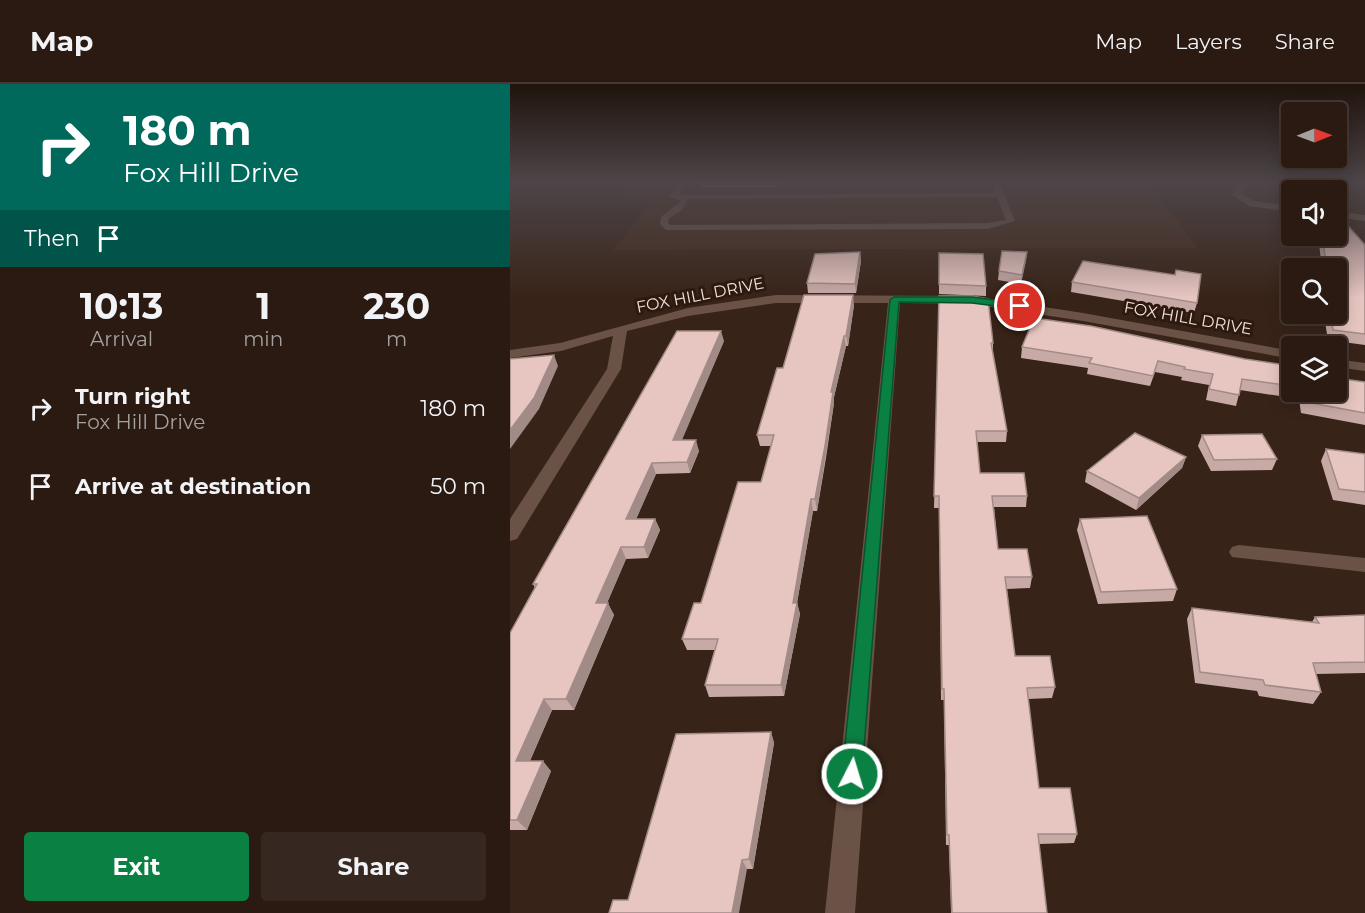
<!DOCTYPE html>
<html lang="en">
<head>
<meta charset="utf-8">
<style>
  body { margin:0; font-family:Montserrat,sans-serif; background:#362720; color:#f1f3f6; height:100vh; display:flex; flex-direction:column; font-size:22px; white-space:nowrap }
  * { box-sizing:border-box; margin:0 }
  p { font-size:20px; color:#a5a19f }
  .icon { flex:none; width:33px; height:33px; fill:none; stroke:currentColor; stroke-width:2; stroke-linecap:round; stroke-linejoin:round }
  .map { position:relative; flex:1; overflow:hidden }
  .drawer { display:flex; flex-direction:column; background:#2a1a12; width:510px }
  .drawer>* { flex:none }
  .guide { background:#00695c; color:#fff; overflow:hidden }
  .needle { width:39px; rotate:89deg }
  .fabs { position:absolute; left:771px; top:18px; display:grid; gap:12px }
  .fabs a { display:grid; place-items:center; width:66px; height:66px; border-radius:6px; background:#2a1a12; box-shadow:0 3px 15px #0003,0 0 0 2px #463832; font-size:30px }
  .pin { position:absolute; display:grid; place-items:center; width:51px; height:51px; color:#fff; margin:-26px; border:3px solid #fff; border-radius:50%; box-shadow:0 2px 6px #0007 }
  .me { position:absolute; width:66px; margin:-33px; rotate:5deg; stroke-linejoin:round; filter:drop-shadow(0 0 4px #0008) }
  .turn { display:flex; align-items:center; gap:21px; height:126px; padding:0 24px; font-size:27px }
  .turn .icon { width:78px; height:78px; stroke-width:2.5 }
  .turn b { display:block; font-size:42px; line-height:51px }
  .then { display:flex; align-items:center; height:57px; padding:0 24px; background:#0003; gap:12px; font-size:22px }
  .eta { display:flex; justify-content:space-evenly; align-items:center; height:102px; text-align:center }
  .eta b { font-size:36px; font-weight:700; line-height:42px }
  .cta { display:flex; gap:12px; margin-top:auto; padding:12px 24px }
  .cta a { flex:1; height:69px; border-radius:6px; background:#0b8043; color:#fff; font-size:24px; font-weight:700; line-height:69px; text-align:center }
  .cta a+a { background:#362720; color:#f1f3f6 }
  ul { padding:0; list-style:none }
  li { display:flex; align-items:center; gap:18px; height:78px; padding:0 24px }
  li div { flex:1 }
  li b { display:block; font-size:22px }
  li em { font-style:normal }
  header { display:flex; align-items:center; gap:36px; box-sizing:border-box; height:84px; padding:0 30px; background:#2a1a12; border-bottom:2px solid #463832 }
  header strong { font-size:28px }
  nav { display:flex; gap:33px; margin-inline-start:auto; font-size:21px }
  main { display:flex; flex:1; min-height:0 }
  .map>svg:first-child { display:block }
</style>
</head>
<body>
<header>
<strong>Map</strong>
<nav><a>Map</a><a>Layers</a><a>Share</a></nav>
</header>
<main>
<section class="drawer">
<div class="guide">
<div class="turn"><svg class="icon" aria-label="right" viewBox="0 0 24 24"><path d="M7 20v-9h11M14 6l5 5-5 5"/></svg><div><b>180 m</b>Fox Hill Drive</div></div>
<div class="then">Then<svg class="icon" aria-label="arrive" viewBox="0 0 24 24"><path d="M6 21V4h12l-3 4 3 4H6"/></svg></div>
</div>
<div class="eta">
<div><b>10:13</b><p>Arrival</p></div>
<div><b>1</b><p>min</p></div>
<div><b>230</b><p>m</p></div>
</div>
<ul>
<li><svg class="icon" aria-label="right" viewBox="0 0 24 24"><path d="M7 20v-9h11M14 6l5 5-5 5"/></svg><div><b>Turn right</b><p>Fox Hill Drive</p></div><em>180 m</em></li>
<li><svg class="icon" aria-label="arrive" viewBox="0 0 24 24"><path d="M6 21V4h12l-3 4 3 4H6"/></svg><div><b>Arrive at destination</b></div><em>50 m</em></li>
</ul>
<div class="cta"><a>Exit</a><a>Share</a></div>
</section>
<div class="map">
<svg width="855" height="829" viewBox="0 0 855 829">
  <rect width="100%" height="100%" fill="#382318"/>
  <!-- built -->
  <path fill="#44291a" d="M123,98H638L688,164L103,166L141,119L106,118Z"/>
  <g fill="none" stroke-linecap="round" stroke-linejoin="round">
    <!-- service -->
    <path fill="#6a5246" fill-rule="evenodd" d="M170,98H178L169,111L485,109L481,98H489L505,137L478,145L156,146L150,140L151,133L171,117L159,113ZM487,113L496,136L478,139L161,141L158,139L159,134L171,127L178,115Z"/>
    <!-- minor -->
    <path fill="#6a5246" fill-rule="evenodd" d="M732,98L739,100L732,110L744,117L782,122V128L739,122L722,111L725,104Z
      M826,127L855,131V137L826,133Z
      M266,211L462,212L573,229L782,267V275L573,237L462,220L390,219L345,829H315L378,219H266L178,232L117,247L111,285L7,455L0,457V435L97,285L103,252L51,267L0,274V266L50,259L178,224Z
      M826,275L855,279V287L826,283Z
      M729,461L855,474V488L722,473L719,468L722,463Z"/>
  </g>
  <!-- wall -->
  <path fill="#c7aaa6" d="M190,98H269L267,103H192Z
    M801,98H823L825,106H802Z
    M827,125L833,136L855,161V261L818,256L814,232L815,230H826V184H812L808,152H826Z
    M350,168L351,177L346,209H298L297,199Z
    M517,168L511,200L488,196L489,187Z
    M429,169L476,202V212L429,210Z
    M665,191L687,219L684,229L561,208L562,198Z
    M429,212L483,259V269L497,347L496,358H467L470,389L517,412L516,423H484L488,465L522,493L520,504L497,505L505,572L545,603L542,614L518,615L529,704L567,750L564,759L529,760L537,829H441L439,761H436L434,616H431L429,424H424Z
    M344,221L338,262H336L324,313V319L316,374L307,427H303L287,519L290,530L274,612L199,613L195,601L205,566H177L172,555L251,398L261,362H250L247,351L273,284Z
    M214,257L171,356L189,367L180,389L146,390L126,435H145L150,446L138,474L116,475L97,519L104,531L64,626H42L20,677L41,687L17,746H0V549L25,504L23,500Z
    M512,263L735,275L782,282V308H826L855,298V341L791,329L789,315L730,306L726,322L696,316L699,301L671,296L672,293L645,288L640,302L577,290L578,284L511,274Z
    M692,351L767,375L762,386L701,387L688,362Z
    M816,365L855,370V421L823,416L811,377Z
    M676,373L672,384L626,426L575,398L577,387Z
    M570,435L667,505L663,517L588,520L567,446Z
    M682,524L802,538L805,533L855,531V589L806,590L811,608L803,620L749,612L747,607L685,599L677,535Z
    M261,648L264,659L243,785H237L118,816Z"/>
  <!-- shaded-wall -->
  <path fill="#a28b87" d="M350,168L351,177L346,209L345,200Z
    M517,168L516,177L511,200L512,191Z
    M343,211L344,221L338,262L336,252Z
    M211,247L214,257L167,368L163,356Z
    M334,252L336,262L324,313V319L307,427L305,415L321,308Z
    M44,271L48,282L29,325L0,365V346Z
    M186,356L189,367L180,389L177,378Z
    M676,373L672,384L626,426L629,414Z
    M142,379L146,390L121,447L116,435Z
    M301,415L303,427L287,519L290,530L274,612L271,601L283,519Z
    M145,435L150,446L138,474L134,463Z
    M111,463L116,475L92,531L86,519Z
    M98,519L104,531L64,626L56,615Z
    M34,615L42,626L15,688L6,677Z
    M261,648L264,659L243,785L239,775Z
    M33,677L41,687L17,746L7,736Z
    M232,776L237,785L229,829H222Z"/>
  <!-- building -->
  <path fill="#e7c6c1" stroke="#a28b87" stroke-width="1.5" d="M805,98H823L825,106H806Z
    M826,112L828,117L827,125L830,127L833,136L855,161V250L823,246L820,230H826V184H817L812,152H826Z
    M492,167L517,168L512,191L489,187Z
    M350,168L345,200L297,199L305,170Z
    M429,169L473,170L476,202L429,200Z
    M573,177L665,191L666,186L691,190L687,219L562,198Z
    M294,211H343L336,252H334L321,308H323L315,362L305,415H301L283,519H287L271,601H195L208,555H172L184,519H191L228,398H251L264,351H247L267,284H273Z
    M429,212H462L478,215L483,259H481L497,347H466L470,389H514L517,412H482L488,465H517L522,493H495L505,572H540L545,603L517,604L529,704H560L567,750H528L537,829H442L439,751H437L434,605H432L429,412H424Z
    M524,234L581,242L735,275L782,282V302L732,295L729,311L699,305L703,290L674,285L675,283L648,277L643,292L579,279L582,274L512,263Z
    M167,247H211L163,356H186L177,378L142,379L116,435H145L134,463H111L86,519H98L56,615H34L6,677H33L7,736H0V549L27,500H23Z
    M44,271L24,314L0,346V275Z
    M826,294L855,298V329L796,318L794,308H826Z
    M625,349L676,373L629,414L577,387Z
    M752,350L767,375L704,376L692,351Z
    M816,365L855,370V408L829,405Z
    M637,432L667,505L591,508L570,435Z
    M682,524L809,539L805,533L855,531V578L803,579L811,608L755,601L753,596L690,588Z
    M261,648L239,775L232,776L222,829H99L103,816H118L166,650Z"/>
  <!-- sky -->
  <linearGradient id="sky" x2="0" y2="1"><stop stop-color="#1f130d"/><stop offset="0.46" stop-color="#4d4548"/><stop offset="1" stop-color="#4d4548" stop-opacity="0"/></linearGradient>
  <rect width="855" height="214" fill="url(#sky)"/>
  <!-- route -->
  <path fill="#0b8043" stroke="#07532c" stroke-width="1.5" d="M462,213L510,219L514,222L510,225L462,219L389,218L352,690L349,696L342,699L335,696L332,690L380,216L384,213Z"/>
  <g text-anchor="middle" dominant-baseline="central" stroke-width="6" stroke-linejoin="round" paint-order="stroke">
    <!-- far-street labels -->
    <g font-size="16" fill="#f1e3db" stroke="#2e190f">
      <text transform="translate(190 211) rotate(-11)">FOX HILL DRIVE</text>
      <text transform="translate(678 234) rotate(10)">FOX HILL DRIVE</text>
    </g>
  </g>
</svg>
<div class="fabs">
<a><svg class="needle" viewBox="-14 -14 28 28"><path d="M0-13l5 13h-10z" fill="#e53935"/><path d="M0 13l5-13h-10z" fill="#a5a19f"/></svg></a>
<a><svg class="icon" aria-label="sound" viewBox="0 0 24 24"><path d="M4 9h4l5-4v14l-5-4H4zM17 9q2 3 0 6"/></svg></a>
<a><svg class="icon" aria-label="search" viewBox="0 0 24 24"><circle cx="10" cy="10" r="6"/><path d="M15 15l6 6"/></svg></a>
<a><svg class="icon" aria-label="layers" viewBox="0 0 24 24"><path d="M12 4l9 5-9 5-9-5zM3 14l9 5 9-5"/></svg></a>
</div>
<div class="pin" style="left:510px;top:222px;background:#d93025"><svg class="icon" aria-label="arrive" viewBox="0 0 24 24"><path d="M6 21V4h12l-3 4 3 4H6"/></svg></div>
<svg class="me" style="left:342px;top:690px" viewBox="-20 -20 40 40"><circle r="17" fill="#0b8043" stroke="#fff" stroke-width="3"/><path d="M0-11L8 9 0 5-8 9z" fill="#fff"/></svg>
</div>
</main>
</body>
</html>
